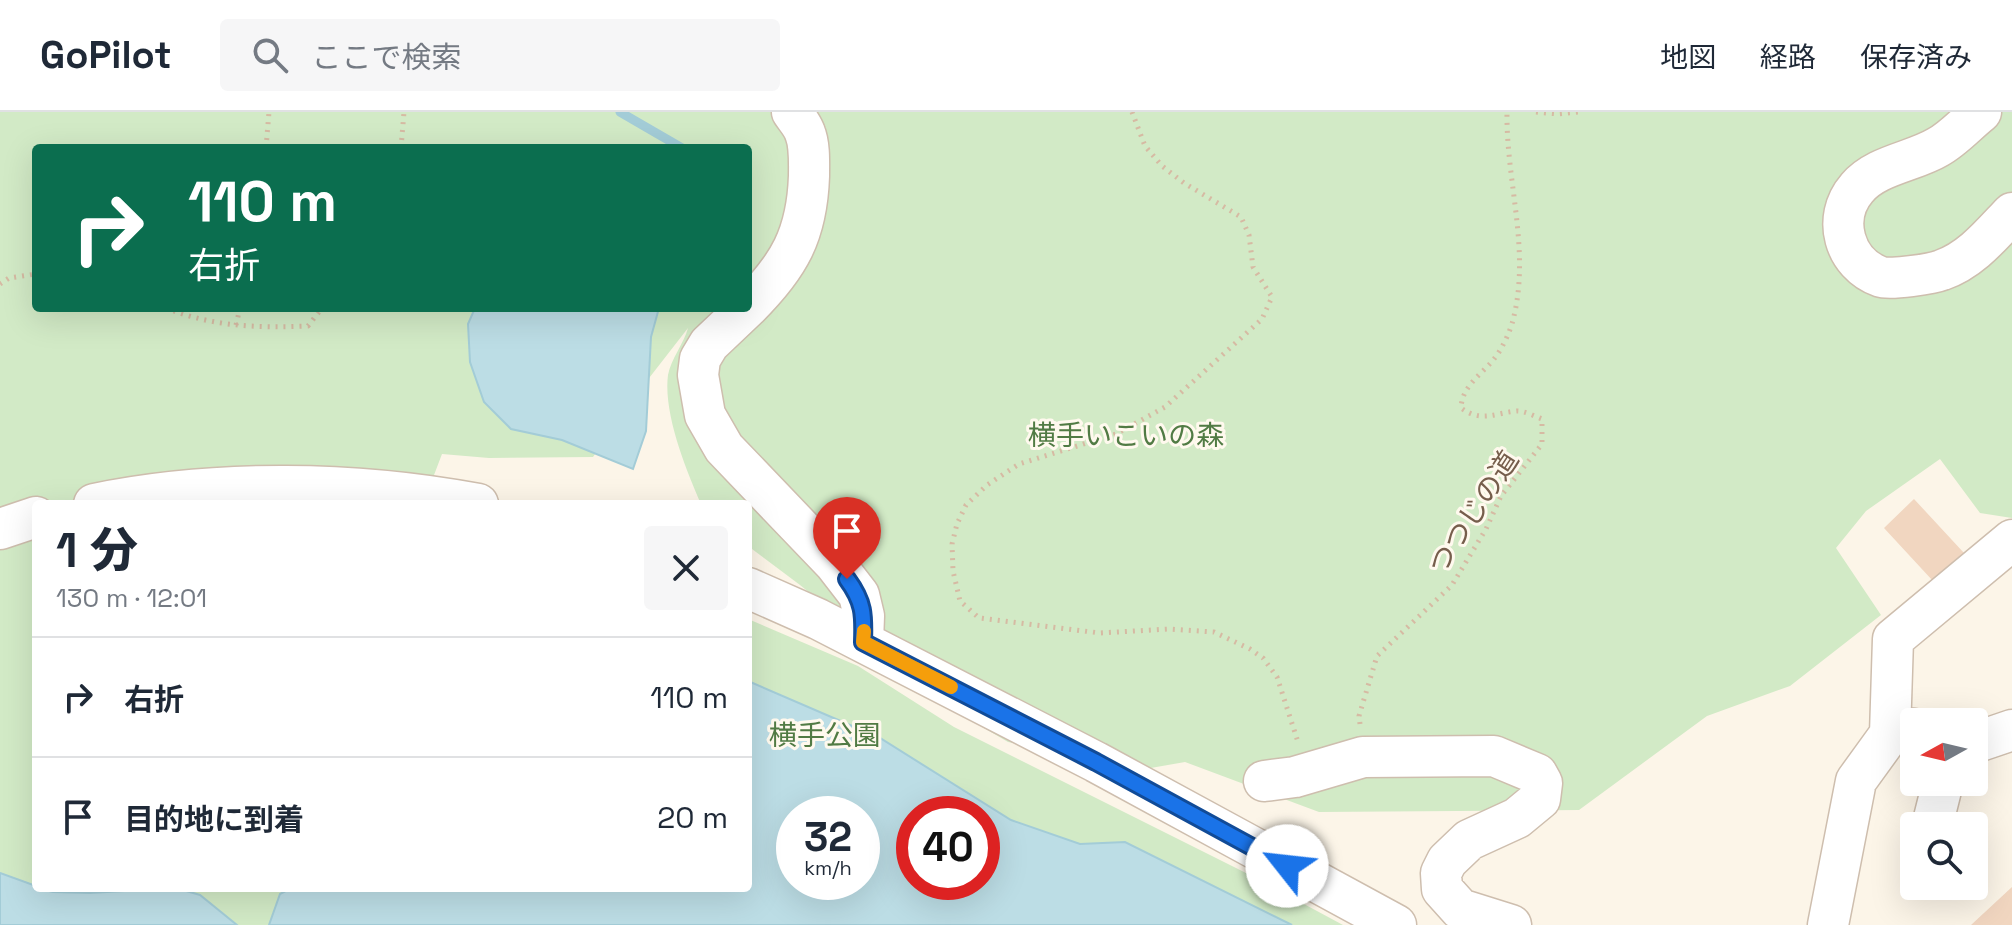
<!DOCTYPE html>
<html lang="ja">
<head>
<meta charset="utf-8">
<style>
  body { margin:0; font-family:"Space Grotesk","Noto Sans JP",sans-serif; background:#f6f6f7; color:#1f2937; height:100vh; display:flex; flex-direction:column; font-size:30px; white-space:nowrap }
  * { box-sizing:border-box; margin:0 }
  p { font-size:26px; color:#747a83 }
  .icon { flex:none; width:44px; height:44px; fill:none; stroke:currentColor; stroke-width:2; stroke-linecap:round; stroke-linejoin:round }
  .map { position:relative; flex:1; overflow:hidden }
  .details { position:absolute; left:32px; top:388px; width:720px; height:392px; display:flex; flex-direction:column; background:#fff; border-radius:8px; box-shadow:0 8px 32px #0002 }
  .details>* { flex:none }
  .guide { position:absolute; left:32px; top:32px; width:720px; height:168px; border-radius:8px; box-shadow:0 8px 32px #0002; background:#0b6e4f; color:#fff; overflow:hidden }
  .needle { width:52px; rotate:262deg }
  .fabs { position:absolute; left:1900px; top:596px; display:grid; gap:16px }
  .fabs a { display:grid; place-items:center; width:88px; height:88px; border-radius:8px; background:#fff; box-shadow:0 8px 32px #0002; font-size:40px }
  .speed { position:absolute; left:776px; top:684px; display:flex; gap:16px; font-size:40px; font-weight:700; text-align:center }
  .speed>* { display:grid; place-content:center; width:104px; height:104px; border-radius:50%; background:#fff; box-shadow:0 8px 32px #0002; line-height:1 }
  .speed small { font-size:20px; font-weight:400 }
  .speed .limit { border:12px solid #d22; background:#fff; color:#111 }
  .pin { position:absolute; display:grid; place-items:center; width:68px; height:68px; color:#fff; margin:-82px -34px; border-radius:50% 50% 50% 0; rotate:-45deg; box-shadow:0 0 8px #0007 }
  .pin .icon { rotate:45deg }
  .me { position:absolute; width:88px; margin:-44px; rotate:299deg; stroke-linejoin:round; filter:drop-shadow(0 0 6px #0008) }
  .turn { display:flex; align-items:center; gap:28px; height:168px; padding:0 24px; font-size:36px }
  .turn .icon { width:104px; height:104px; stroke-width:2.5 }
  .turn b { display:block; font-size:56px; line-height:68px }
  .round { display:grid; place-items:center; flex:none; width:84px; height:84px; border-radius:8px; background:#f6f6f7 }
  .overview { display:flex; align-items:center; justify-content:space-between; height:136px; padding:0 24px }
  h1 { font-size:48px; font-weight:800; line-height:60px }
  ul { padding:0; list-style:none }
  li { display:flex; align-items:center; gap:24px; height:120px; padding:0 24px; border-top:2px solid #e0e1e3 }
  li div { flex:1 }
  li b { display:block; font-size:30px }
  li em { font-style:normal }
  header { display:flex; align-items:center; gap:48px; box-sizing:border-box; height:112px; padding:0 40px; background:#fff; border-bottom:2px solid #e0e1e3 }
  header strong { font-size:38px }
  nav { display:flex; gap:44px; margin-inline-start:auto; font-size:28px }
  .search { width:560px; height:72px; background:#f6f6f7; display:flex; align-items:center; gap:20px; box-sizing:border-box; padding:0 28px; border-radius:8px; color:#747a83; font-size:30px }
  .map>svg:first-child { display:block }
</style>
</head>
<body>
<header>
<strong>GoPilot</strong>
<div class="search"><svg class="icon" aria-label="search" viewBox="0 0 24 24"><circle cx="10" cy="10" r="6"/><path d="M15 15l6 6"/></svg>ここで検索</div>
<nav><a>地図</a><a>経路</a><a>保存済み</a></nav>
</header>
<div class="map">
<svg width="2012" height="813" viewBox="0 0 2012 813">
  <rect width="100%" height="100%" fill="#fcf5e8"/>
  <!-- green -->
  <path fill="#d2eac6" fill-rule="evenodd" d="M0,0H2012V406L1980,401L1940,347L1866,399L1836,436L1881,503L1790,574L1707,604L1579,698L1319,700L1185,650L1145,657L1008,630L955,599L800,473L748,434V392H701C686,358 663,301 668,263C671,247 684,231 688,216L646,270L593,345L489,346L442,342L423,392H36V776H748V507L858,554L954,615L1250,763L1343,813H0ZM36,36H748V196H36ZM794,702H862V770H794ZM914,702H982V770H914Z"/>
  <!-- water -->
  <path fill="#bcdde5" stroke="#a3ccd7" stroke-width="2" fill-rule="evenodd" d="M475,196H659L651,225L646,319L633,357L562,328L511,317L484,290L470,250L468,212Z
    M748,569L880,626L1011,708L1080,732L1125,730L1292,813H269L280,782L291,776H748ZM794,702H862V770H794ZM914,702H982V770H914Z
    M0,761L36,774V776L53,780L90,781L176,776L200,783L237,813H0Z"/>
  <g fill="none" stroke-linecap="round" stroke-linejoin="round">
    <!-- stream -->
    <path stroke="#a3ccd7" stroke-width="9" d="M620,0L682,36"/>
  </g>
  <!-- building -->
  <path fill="#f1d6c0" d="M1914,387L1964,441L1933,469L1884,416Z
    M2012,775V813H1971Z"/>
  <g fill="none" stroke-linecap="round" stroke-linejoin="round">
    <!-- minor casing -->
    <g stroke="#cebeae" stroke-width="43">
      <path id="minor" d="M1981,0C1967,11 1953,27 1938,35C1913,50 1876,53 1857,76C1831,106 1844,152 1881,165C1890,168 1932,162 1942,158C1971,148 1991,123 2012,101
        M748,195C789,154 807,123 809,64C809,51 810,33 805,21C803,14 796,6 792,0
        M747,196L709,232L700,247L698,263L705,303L724,336L835,452L859,483L864,504L863,530
        M94,392C216,367 355,369 478,392
        M0,417L36,405
        M748,476L818,507L1096,650L1396,813
        M1890,622L1893,527L2012,428
        M1974,631L2012,618
        M1264,669L1295,665L1363,645L1494,644L1537,662L1542,671L1540,687L1517,706L1469,728L1447,749L1441,761L1442,777L1460,797L1511,813
        M1932,714L1943,670
        M1828,813L1856,669L1890,622L1904,616L1914,617"/>
    </g>
    <!-- path -->
    <path stroke="#d6baa3" stroke-width="5" stroke-dasharray="2 6" stroke-linecap="butt" d="M1132,0L1145,34L1162,54L1184,71L1241,105L1249,123L1253,155L1272,185L1262,207L1165,295L1116,322L1019,352L987,373L966,393L957,412L952,432L953,459L960,489L979,506L1100,521L1169,517L1214,520L1250,537L1263,546L1277,565L1298,630
      M1536,0L1558,2L1579,0
      M266,36L269,0
      M401,36L404,0
      M0,172L9,166L36,162
      M166,196C214,215 257,216 308,214L322,196
      M236,213L240,196
      M1360,612L1359,604L1377,544L1452,473L1486,417L1501,384L1542,332V307C1534,304 1525,299 1517,299C1494,301 1482,311 1461,296C1462,274 1481,263 1494,247C1502,237 1510,220 1513,208C1531,139 1506,70 1507,0"/>
    <!-- minor -->
    <use href="#minor" stroke="#fff" stroke-width="40"/>
  </g>
  <g fill="none" stroke-linecap="round" stroke-linejoin="round">
    <!-- route casing -->
    <g stroke="#114b97" stroke-width="20">
      <path id="route" d="M847,467C864,490 864,503 863,530L1096,650L1287,754"/>
    </g>
    <!-- route -->
    <use href="#route" stroke="#1a73e8" stroke-width="14"/>
    <!-- slow -->
    <path stroke="#f59e0b" stroke-width="14" d="M864,519L863,530L951,575"/>
  </g>
  <g text-anchor="middle" dominant-baseline="central" stroke-width="6" stroke-linejoin="round" paint-order="stroke">
    <!-- park labels -->
    <g font-size="28" fill="#517b44" stroke="#fff9ee">
      <text x="1126" y="323">横手いこいの森</text>
      <text x="825" y="623">横手公園</text>
    </g>
    <!-- street labels -->
    <g font-size="28" fill="#765e4c" stroke="#fff9ee">
      <text transform="translate(1473 400) rotate(-57)">つつじの道</text>
    </g>
  </g>
</svg>
<div class="fabs">
<a><svg class="needle" viewBox="-14 -14 28 28"><path d="M0-13l5 13h-10z" fill="#e53935"/><path d="M0 13l5-13h-10z" fill="#747a83"/></svg></a>
<a><svg class="icon" aria-label="search" viewBox="0 0 24 24"><circle cx="10" cy="10" r="6"/><path d="M15 15l6 6"/></svg></a>
</div>
<div class="speed"><div>32<small>km/h</small></div><div class="limit">40</div></div>
<div class="pin" style="left:847px;top:467px;background:#d93025"><svg class="icon" aria-label="arrive" viewBox="0 0 24 24"><path d="M6 21V4h12l-3 4 3 4H6"/></svg></div>
<svg class="me" style="left:1287px;top:754px" viewBox="-20 -20 40 40"><circle r="19" fill="#fff"/><path d="M0-13L10 11 0 6-10 11z" fill="#1a73e8"/></svg>
<div class="guide">
<div class="turn"><svg class="icon" aria-label="right" viewBox="0 0 24 24"><path d="M7 20v-9h11M14 6l5 5-5 5"/></svg><div><b>110 m</b>右折</div></div>
</div>
<section class="details">
<div class="overview"><div><h1>1 分</h1><p>130 m · 12:01</p></div><a class="round"><svg class="icon" aria-label="close" viewBox="0 0 24 24"><path d="M6 6l12 12M18 6L6 18"/></svg></a></div>
<ul>
<li><svg class="icon" aria-label="right" viewBox="0 0 24 24"><path d="M7 20v-9h11M14 6l5 5-5 5"/></svg><div><b>右折</b></div><em>110 m</em></li>
<li><svg class="icon" aria-label="arrive" viewBox="0 0 24 24"><path d="M6 21V4h12l-3 4 3 4H6"/></svg><div><b>目的地に到着</b></div><em>20 m</em></li>
</ul>
</section>
</div>
</body>
</html>
